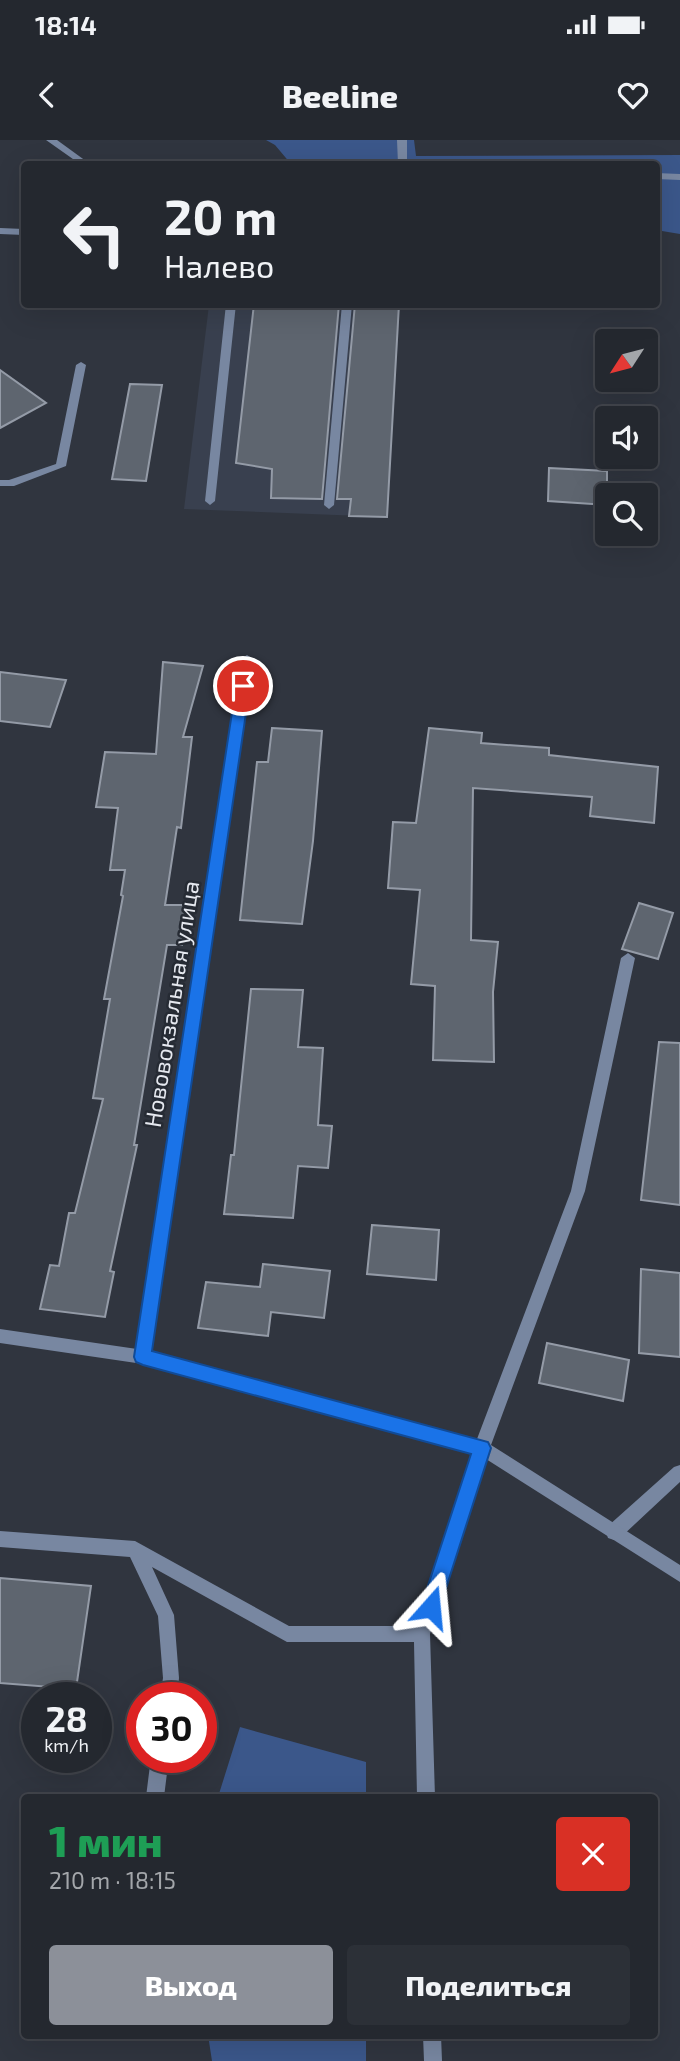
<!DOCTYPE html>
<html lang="ru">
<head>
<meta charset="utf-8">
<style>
  body { margin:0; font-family:"Exo 2",sans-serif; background:#2c3037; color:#f1f3f6; height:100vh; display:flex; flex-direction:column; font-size:26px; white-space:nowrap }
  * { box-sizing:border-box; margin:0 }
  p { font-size:23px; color:#a3a6aa }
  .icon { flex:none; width:38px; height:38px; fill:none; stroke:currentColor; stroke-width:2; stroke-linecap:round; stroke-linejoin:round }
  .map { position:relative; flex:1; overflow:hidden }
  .sheet { position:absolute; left:21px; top:1654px; width:637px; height:245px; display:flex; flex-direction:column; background:#24282f; border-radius:7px; box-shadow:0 7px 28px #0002,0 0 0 2px #41444b }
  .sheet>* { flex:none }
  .guide { position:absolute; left:21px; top:21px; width:639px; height:147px; border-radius:7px; box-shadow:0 7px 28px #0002,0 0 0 2px #41444b; background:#24282f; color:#f1f3f6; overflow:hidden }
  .needle { width:46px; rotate:234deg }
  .tools { position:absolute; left:595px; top:189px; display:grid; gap:14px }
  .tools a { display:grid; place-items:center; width:63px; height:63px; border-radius:7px; background:#24282f; box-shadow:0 7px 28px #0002,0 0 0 2px #41444b; font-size:35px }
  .speed { position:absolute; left:21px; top:1542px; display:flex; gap:14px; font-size:35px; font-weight:700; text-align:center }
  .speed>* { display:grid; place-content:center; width:91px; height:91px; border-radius:50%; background:#24282f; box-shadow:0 7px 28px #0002,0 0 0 2px #41444b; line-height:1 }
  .speed small { font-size:18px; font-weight:400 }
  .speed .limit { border:10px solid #d22; background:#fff; color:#111 }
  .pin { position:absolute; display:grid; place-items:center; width:60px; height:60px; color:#fff; margin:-30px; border:4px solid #fff; border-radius:50%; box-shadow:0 2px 7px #0007 }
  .me { position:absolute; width:77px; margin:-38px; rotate:18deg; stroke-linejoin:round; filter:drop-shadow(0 0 5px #0008) }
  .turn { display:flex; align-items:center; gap:24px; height:147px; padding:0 28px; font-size:32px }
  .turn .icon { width:91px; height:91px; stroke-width:2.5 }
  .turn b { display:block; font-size:49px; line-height:60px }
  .round { display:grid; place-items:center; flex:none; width:74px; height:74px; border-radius:7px; background:#2c3037 }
  .headline { display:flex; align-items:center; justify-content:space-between; height:119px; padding:0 28px }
  h1 { font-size:42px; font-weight:800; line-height:52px; color:#1e9e55 }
  .action { display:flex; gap:14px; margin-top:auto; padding:14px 28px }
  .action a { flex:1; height:80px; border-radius:7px; background:#8c9099; color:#fff; font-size:28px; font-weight:800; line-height:80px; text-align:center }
  .action a+a { background:#2c3037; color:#f1f3f6 }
  .status { display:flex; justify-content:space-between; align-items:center; height:49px; padding:0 35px; background:#24282f; direction:ltr }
  .status svg { height:19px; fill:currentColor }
  header { display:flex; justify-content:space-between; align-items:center; height:91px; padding:0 28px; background:#24282f; font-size:32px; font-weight:800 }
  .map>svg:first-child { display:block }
</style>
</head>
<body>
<div class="status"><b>18:14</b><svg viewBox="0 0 49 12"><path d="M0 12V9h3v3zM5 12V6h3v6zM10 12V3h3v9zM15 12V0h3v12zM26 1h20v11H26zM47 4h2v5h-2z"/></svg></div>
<header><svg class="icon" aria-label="back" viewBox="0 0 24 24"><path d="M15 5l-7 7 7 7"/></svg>Beeline<svg class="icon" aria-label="heart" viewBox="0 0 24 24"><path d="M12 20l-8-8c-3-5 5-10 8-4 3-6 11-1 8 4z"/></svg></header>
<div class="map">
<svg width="680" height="1921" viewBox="0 0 680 1921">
  <rect width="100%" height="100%" fill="#30353f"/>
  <!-- built -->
  <path fill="#39404f" d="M209,165H400L387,377L184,369Z"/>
  <!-- green -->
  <path fill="#3b578a" d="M266,0H414L416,16L680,15V94L656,90L658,74L656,24H291L275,5Z
    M240,1587L366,1622V1657H218Z
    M208,1895H366V1921H212Z"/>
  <!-- building -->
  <path fill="#5e656f" stroke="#949ba7" stroke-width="2" d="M254,164H339L322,359L271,358L272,329L236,323Z
    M355,164H399L387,377L349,376L351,359H337Z
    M0,230L46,263L0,288Z
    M130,244L162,245L146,341L112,339Z
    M549,328L607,331V365L548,361Z
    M163,522L203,526L183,597H192L181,688L177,687L165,765H186L182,805H167L134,1005H137L110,1131L114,1132L105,1177L40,1169L50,1125L59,1126L69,1073H75L103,959L93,958L110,859H104L123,756L121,755L125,730H110L118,668L96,667L105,612L156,614Z
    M0,532L66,540L50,587L0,581Z
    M272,588L322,591L313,701L302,784L240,780L257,622H268Z
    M429,588L482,593L481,603L549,608V615L658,627L654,683L590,676L592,657L473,648L471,800L498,802L493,852L494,922L433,920L435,846L411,844L420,750L388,748L393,682L416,683Z
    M639,763L673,773L658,819L622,809Z
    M251,849L303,850L298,907L323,908L318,985L332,986L328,1028L298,1026L293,1078L224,1074L231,1015H234Z
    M659,902L680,903V1065L641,1060Z
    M372,1085L439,1090L436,1140L367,1134Z
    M263,1124L330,1131L324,1178L271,1172L268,1196L198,1188L206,1142L260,1147Z
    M641,1129L680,1133V1217L639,1213Z
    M547,1203L629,1220L623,1261L539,1243Z
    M0,1438L91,1446L76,1549L0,1543Z"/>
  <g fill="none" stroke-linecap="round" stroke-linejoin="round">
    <!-- lane -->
    <path fill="#7887a1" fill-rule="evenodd" d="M46,0H57L90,24H80Z
      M397,0H407V24H398Z
      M656,33L680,34V40L656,39Z
      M0,88L24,89V95L0,94Z
      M226,164H236L215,361L210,365L205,361Z
      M342,164H352L334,365L329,369L324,365Z
      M680,1325V1342L620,1398L614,1400L608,1398L606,1392L608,1386L674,1327Z"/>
    <!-- street -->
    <path fill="#7887a1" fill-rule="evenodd" d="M81,222L86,225L66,326L14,346H0V340H9L56,324L76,225Z
      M247,515L253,519L151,1212L477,1299L571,1051L621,818L628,813L635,818L585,1051L491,1305L680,1425V1442L486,1319L430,1494L435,1657H417L414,1502H287L152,1427L174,1475L179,1538L177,1558H160L163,1538L158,1476L130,1417L0,1407V1391L135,1401L289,1486H416L473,1313L143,1224L0,1203V1189L137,1209L241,519Z
      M151,1617H169L164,1657H146Z
      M423,1895H441L442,1921H424Z"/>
  </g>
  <!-- route -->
  <path fill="#1a73e8" stroke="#114b97" stroke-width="2" d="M243,541L250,546L152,1211L488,1302L491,1308L440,1467L438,1474L431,1476L424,1474L421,1467L471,1314L143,1225L136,1222L134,1217L236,546Z"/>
  <g text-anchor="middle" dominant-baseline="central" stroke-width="5" stroke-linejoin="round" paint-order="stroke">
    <!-- street labels -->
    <g font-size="23" fill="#e5e8ef" stroke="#262b34">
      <text transform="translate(171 864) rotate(-81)">Нововокзальная улица</text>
    </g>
  </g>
</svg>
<div class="tools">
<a><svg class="needle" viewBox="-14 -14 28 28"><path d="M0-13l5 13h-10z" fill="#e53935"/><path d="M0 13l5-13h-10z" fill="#a3a6aa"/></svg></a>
<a><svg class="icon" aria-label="sound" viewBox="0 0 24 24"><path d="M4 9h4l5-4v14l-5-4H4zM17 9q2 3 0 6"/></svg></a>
<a><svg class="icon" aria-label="search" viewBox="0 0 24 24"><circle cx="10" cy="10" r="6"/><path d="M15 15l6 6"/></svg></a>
</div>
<div class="speed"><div>28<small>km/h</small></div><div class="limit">30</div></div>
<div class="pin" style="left:243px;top:546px;background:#d93025"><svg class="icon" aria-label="arrive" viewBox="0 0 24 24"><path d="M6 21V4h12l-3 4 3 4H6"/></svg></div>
<svg class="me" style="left:431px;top:1467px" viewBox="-20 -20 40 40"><path d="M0-17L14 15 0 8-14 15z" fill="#1a73e8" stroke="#fff" stroke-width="4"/></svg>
<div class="guide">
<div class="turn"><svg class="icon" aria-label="left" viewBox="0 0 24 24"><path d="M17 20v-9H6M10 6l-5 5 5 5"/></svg><div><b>20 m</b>Налево</div></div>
</div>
<section class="sheet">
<div class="headline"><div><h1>1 мин</h1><p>210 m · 18:15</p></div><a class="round" style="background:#d93025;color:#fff"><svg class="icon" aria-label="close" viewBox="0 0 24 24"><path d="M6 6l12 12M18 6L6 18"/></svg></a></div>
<div class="action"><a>Выход</a><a>Поделиться</a></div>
</section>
</div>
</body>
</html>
